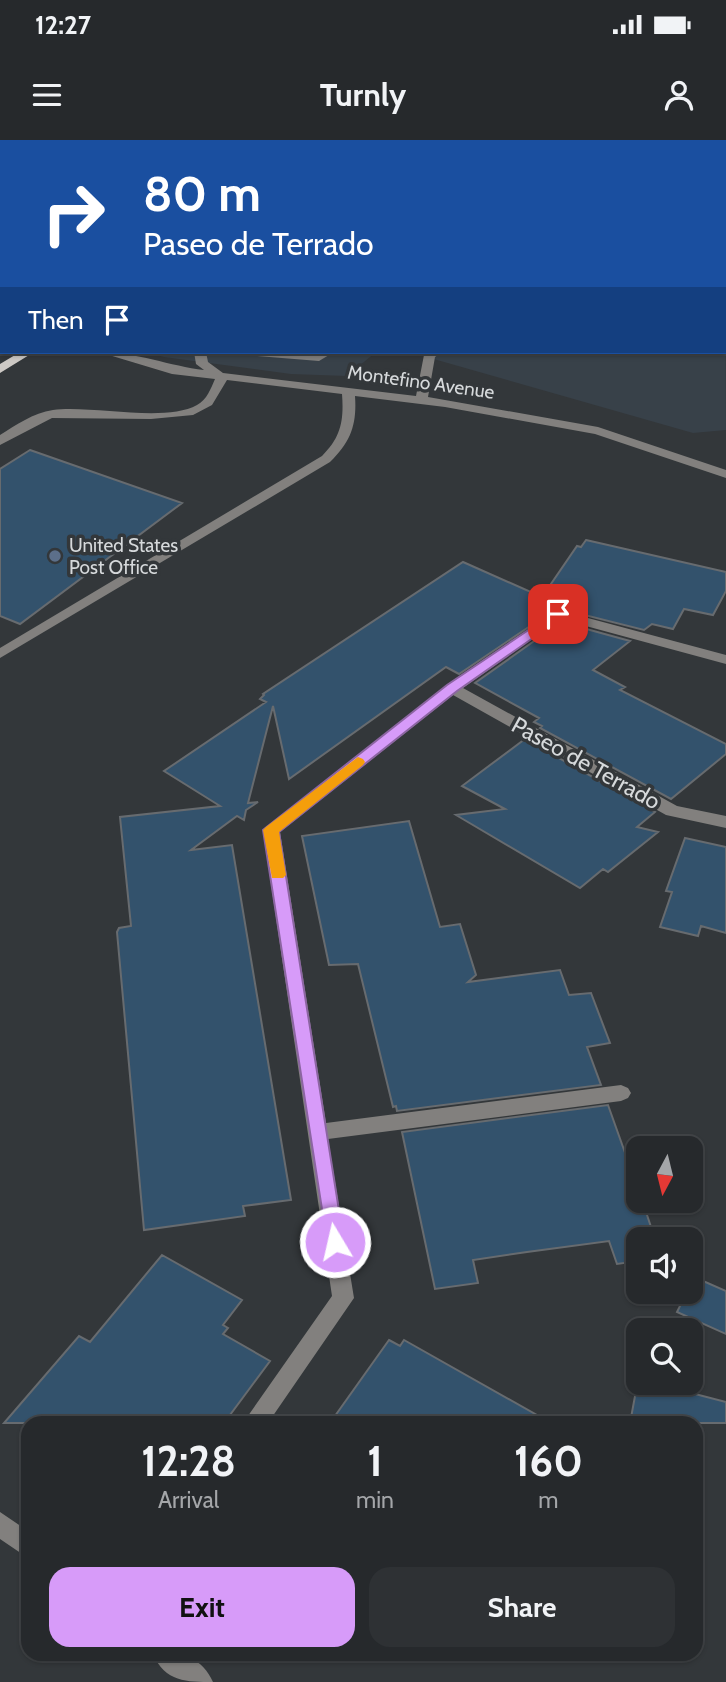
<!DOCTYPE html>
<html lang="en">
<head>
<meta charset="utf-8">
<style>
  body { margin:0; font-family:Cabin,sans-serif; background:#2e3134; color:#f1f3f6; height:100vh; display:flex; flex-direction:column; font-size:26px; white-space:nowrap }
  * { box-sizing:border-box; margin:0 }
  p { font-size:23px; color:#a4a6a9 }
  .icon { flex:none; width:38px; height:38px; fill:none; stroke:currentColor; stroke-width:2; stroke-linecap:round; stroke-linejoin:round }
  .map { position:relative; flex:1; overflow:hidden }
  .side { position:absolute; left:21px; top:1276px; width:682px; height:245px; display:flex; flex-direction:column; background:#26292c; border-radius:21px; box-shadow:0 2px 5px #0004,0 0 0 2px #424548 }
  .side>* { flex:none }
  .hud { position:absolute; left:0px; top:0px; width:726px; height:214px; box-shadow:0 2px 5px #0004,0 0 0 2px #424548; background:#1a4fa0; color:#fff; overflow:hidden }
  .needle { width:46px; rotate:187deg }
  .controls { position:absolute; left:626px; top:996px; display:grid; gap:14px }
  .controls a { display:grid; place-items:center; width:77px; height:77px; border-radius:14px; background:#26292c; box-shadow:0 2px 5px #0004,0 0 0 2px #424548; font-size:35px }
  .pin { position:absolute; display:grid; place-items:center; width:60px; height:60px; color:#fff; margin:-30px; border-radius:14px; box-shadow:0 4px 10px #0006 }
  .me { position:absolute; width:77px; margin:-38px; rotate:351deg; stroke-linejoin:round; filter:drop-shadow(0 0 5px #0008) }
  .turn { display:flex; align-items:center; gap:24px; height:147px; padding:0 28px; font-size:32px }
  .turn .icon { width:91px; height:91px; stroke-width:2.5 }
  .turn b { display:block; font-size:49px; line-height:60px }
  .then { display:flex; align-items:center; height:66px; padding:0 28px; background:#0003; gap:14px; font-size:26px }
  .eta { display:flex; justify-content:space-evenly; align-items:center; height:119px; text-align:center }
  .eta b { font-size:42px; font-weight:700; line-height:49px }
  .primary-button { display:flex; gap:14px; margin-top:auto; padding:14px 28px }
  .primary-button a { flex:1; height:80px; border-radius:21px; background:#d79bf9; color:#111; font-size:28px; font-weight:700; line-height:80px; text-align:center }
  .primary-button a+a { background:#2e3134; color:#f1f3f6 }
  .status { display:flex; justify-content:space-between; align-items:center; height:49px; padding:0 35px; background:#26292c; direction:ltr }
  .status svg { height:19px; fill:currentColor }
  header { display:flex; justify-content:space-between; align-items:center; height:91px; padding:0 28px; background:#26292c; font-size:32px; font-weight:700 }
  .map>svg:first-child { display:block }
</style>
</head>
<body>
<div class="status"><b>12:27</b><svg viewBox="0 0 49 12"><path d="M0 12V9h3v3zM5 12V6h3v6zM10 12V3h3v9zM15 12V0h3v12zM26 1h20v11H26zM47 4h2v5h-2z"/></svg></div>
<header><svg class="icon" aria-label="menu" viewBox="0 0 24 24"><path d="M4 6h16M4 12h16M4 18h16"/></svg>Turnly<svg class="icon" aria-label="person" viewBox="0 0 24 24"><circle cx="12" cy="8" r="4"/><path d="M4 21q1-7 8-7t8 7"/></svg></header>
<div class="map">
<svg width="726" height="1542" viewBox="0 0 726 1542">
  <rect width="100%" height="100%" fill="#33373a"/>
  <!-- built -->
  <path fill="#384149" d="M725,40L726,290L693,293L409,212H724Z
    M146,212H376L347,236L291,234L164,217Z"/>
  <!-- building -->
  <path fill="#33526c" stroke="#676b6f" stroke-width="2" d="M30,310L182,363L20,484L0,476V329Z
    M586,400L726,432V451L713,475L684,469L673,489L652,484L644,490L557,468L459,534L446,527L289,639L273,566L248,663L258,662L246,670L244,680L237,676L191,710L232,705L291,1060L243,1066L245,1076L144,1090L117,792L119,788L131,786L120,677L220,666L164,631L266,562L260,559L264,555L263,554L463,422L542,457L577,406L581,407Z
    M561,482L630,501L593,530L625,547L620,550L726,604V614L671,659L540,588L542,586L534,582L539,578L475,543Z
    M525,599L655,672L637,687L658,692L608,732L603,729L580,748L456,675L505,669L462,646Z
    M409,681L440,787L460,784L476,835L468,842L560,830L569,855L591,853L610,903L587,907L601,945L397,971L396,966L393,967L358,824L329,825L302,696Z
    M685,698L726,707V793L701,786L698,796L660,787L672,752L666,751Z
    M608,965L639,1052V1060H642L655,1099H639V1121L617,1124L609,1101L527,1112L473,1120L478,1143L435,1149L402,992Z
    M162,1115L242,1160L223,1185L228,1188L223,1194L270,1221L224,1283H4L79,1196L90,1202Z
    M694,1137L726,1151V1194L677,1172L687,1152H691Z
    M389,1200L400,1206L404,1200L551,1283H330Z
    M638,1240L639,1242H649L726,1262V1283H630Z"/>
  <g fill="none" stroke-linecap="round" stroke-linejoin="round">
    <!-- minor -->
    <path fill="#82807e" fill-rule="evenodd" d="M58,0H73L74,2H60Z
      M433,0H448L449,2H435Z
      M470,0H481L469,2Z
      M626,0H636L625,2Z
      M707,0H717L718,2H708Z
      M0,83H2L0,90Z
      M99,212C132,211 170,226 204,230L196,224L194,212H206L208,222L223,233L416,256L424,215L427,212H442L435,217L428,257L598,287L726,330V338L595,294L445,267L355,256C357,284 351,302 330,322L0,518V508L322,316C341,297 344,281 342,254L227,240L212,265L193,275L151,279L52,278L0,305V295C16,285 33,273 53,270C92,265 165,283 197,265C207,260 211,248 215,239L172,234Z
      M240,212L317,214L334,212L319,221L246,215Z
      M558,470L726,515V524L560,479L463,548L677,666L726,676V688L666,675L453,555L280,692L326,983L621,945L628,948L631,953L628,958L621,961L328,999L354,1158L268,1283H243L332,1156L263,690L447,545Z
      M0,1372L28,1391V1418L0,1399Z
      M153,1514C179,1513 201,1515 213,1542C187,1542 165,1542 153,1514Z"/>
    <!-- major -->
    <path fill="#cdc9c5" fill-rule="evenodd" d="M309,0H320L308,2Z
      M380,0H391L379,2Z
      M0,179H2L0,186Z
      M20,212H34L0,233V224Z"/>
  </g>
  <!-- route -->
  <path fill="#d79bf9" stroke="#8c65a2" stroke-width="2" d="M558,470L563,471V477L457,551L279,692L344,1102L342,1108L335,1110L328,1108L263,690L447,545Z"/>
  <!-- slow -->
  <path fill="#f59e0b" d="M358,617L363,619L365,622L363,625L279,692L286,735L283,738H272L263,690L266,687Z"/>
  <!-- markers -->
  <circle fill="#5c6f8a" stroke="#33373a" stroke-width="2.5" cx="55" cy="416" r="7"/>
  <g text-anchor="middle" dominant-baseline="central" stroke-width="7" stroke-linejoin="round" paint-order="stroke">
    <!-- far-street labels -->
    <g font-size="19" fill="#d6d9db" stroke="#33373a">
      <text transform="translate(421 242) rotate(8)">Montefino Avenue</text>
    </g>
    <!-- far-poi labels -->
    <g font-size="19" fill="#d6d9db" stroke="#33373a" text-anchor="start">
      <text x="69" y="405">United States<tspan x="69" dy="22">Post Office</tspan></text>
    </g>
    <!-- street labels -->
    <g font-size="23" fill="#d6d9db" stroke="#33373a">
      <text transform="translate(586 623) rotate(29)">Paseo de Terrado</text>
    </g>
  </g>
</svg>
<div class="controls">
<a><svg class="needle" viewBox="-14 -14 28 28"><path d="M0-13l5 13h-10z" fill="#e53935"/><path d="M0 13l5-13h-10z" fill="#a4a6a9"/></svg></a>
<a><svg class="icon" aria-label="sound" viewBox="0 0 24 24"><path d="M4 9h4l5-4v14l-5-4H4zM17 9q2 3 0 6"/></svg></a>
<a><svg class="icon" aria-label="search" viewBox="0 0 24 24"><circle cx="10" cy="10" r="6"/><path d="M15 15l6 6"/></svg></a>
</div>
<div class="pin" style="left:558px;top:474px;background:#d93025"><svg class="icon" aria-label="arrive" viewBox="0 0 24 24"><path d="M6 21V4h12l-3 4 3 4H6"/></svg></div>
<svg class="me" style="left:335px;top:1102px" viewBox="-20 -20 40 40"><circle r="17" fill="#d79bf9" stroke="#fff" stroke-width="3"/><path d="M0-11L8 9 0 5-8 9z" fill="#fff"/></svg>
<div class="hud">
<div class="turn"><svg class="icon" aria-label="right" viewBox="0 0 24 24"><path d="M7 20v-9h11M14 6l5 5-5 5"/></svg><div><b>80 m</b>Paseo de Terrado</div></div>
<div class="then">Then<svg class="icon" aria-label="arrive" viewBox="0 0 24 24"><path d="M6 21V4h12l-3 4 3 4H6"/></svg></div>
</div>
<section class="side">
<div class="eta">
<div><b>12:28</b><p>Arrival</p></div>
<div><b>1</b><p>min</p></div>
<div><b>160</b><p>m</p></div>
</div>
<div class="primary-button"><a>Exit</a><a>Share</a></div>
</section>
</div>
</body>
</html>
